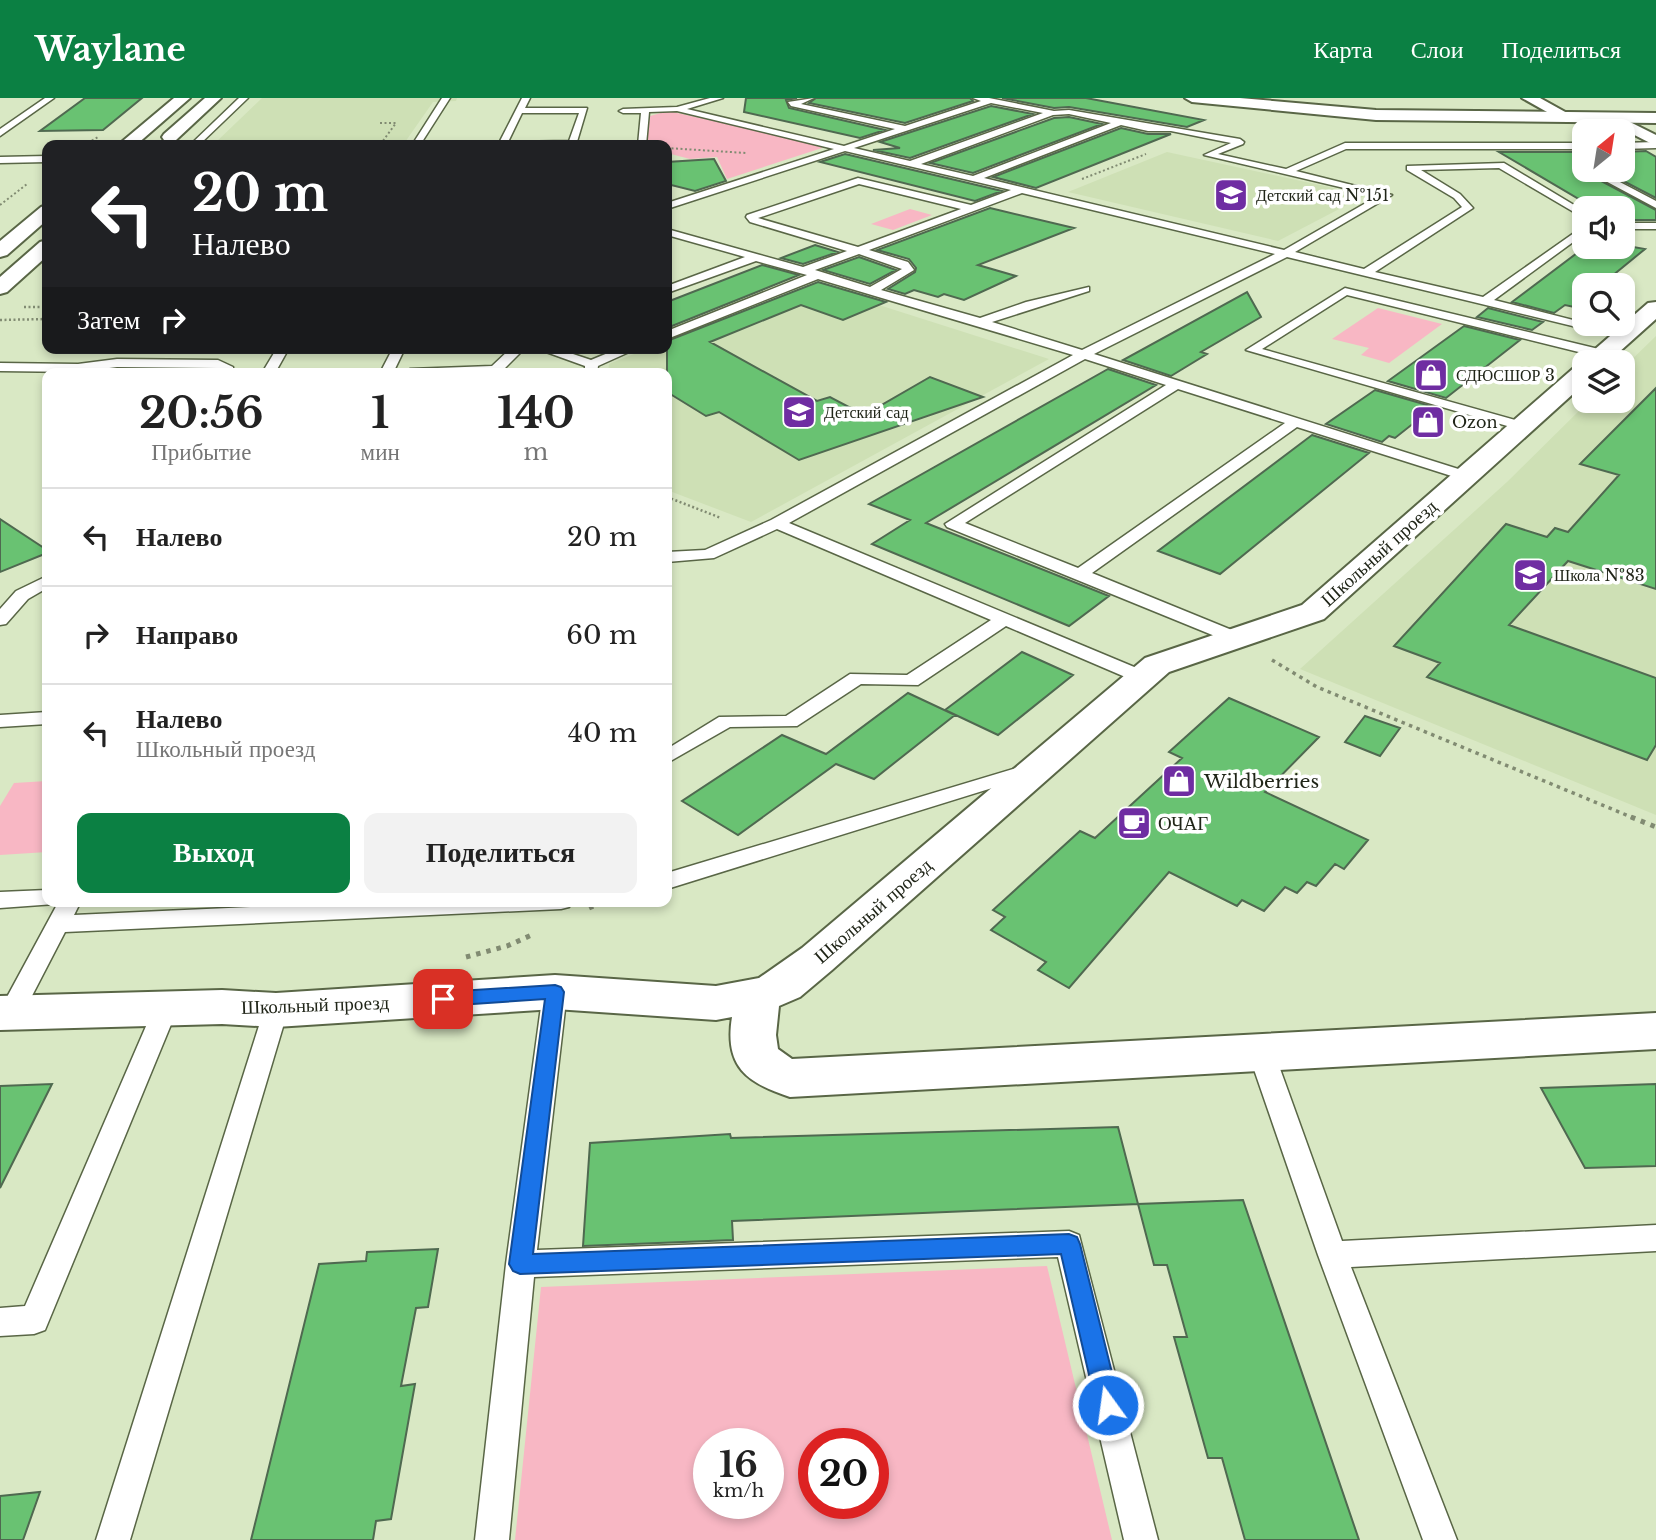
<!DOCTYPE html>
<html lang="ru">
<head>
<meta charset="utf-8">
<style>
  body { margin:0; font-family:"Libre Baskerville",serif; background:#f2f2f2; color:#222; height:100vh; display:flex; flex-direction:column; font-size:26px; white-space:nowrap }
  * { box-sizing:border-box; margin:0 }
  p { font-size:23px; color:#767676 }
  .icon { flex:none; width:38px; height:38px; fill:none; stroke:currentColor; stroke-width:2; stroke-linecap:round; stroke-linejoin:round }
  .map { position:relative; flex:1; overflow:hidden }
  .sheet { position:absolute; left:42px; top:270px; width:630px; height:539px; display:flex; flex-direction:column; background:#fff; border-radius:14px; box-shadow:0 4px 10px #0003 }
  .sheet>* { flex:none }
  .guide { position:absolute; left:42px; top:42px; width:630px; height:214px; border-radius:14px; box-shadow:0 4px 10px #0003; background:#202124; color:#fff; overflow:hidden }
  .needle { width:46px; rotate:30deg }
  .controls { position:absolute; left:1572px; top:21px; display:grid; gap:14px }
  .controls a { display:grid; place-items:center; width:63px; height:63px; border-radius:14px; background:#fff; box-shadow:0 4px 10px #0003; font-size:35px }
  .speed { position:absolute; left:693px; top:1330px; display:flex; gap:14px; font-size:35px; font-weight:700; text-align:center }
  .speed>* { display:grid; place-content:center; width:91px; height:91px; border-radius:50%; background:#fff; box-shadow:0 4px 10px #0003; line-height:1 }
  .speed small { font-size:18px; font-weight:400 }
  .speed .limit { border:10px solid #d22; background:#fff; color:#111 }
  .pin { position:absolute; display:grid; place-items:center; width:60px; height:60px; color:#fff; margin:-30px; border-radius:14px; box-shadow:0 4px 10px #0006 }
  .me { position:absolute; width:77px; margin:-38px; rotate:346deg; stroke-linejoin:round; filter:drop-shadow(0 0 5px #0008) }
  .turn { display:flex; align-items:center; gap:24px; height:147px; padding:0 35px; font-size:32px }
  .turn .icon { width:91px; height:91px; stroke-width:2.5 }
  .turn b { display:block; font-size:49px; line-height:60px }
  .then { display:flex; align-items:center; height:66px; padding:0 35px; background:#0003; gap:14px; font-size:26px }
  .eta { display:flex; justify-content:space-evenly; align-items:center; height:119px; text-align:center }
  .eta b { font-size:42px; font-weight:800; line-height:49px }
  .action { display:flex; gap:14px; margin-top:auto; padding:14px 35px }
  .action a { flex:1; height:80px; border-radius:14px; background:#0b8043; color:#fff; font-size:28px; font-weight:800; line-height:80px; text-align:center }
  .action a+a { background:#f2f2f2; color:#222 }
  ul { padding:0; list-style:none }
  li { display:flex; align-items:center; gap:21px; height:98px; padding:0 35px; border-top:2px solid #e0e0e0 }
  li div { flex:1 }
  li b { display:block; font-size:26px }
  li em { font-style:normal }
  header { display:flex; align-items:center; gap:42px; box-sizing:border-box; height:98px; padding:0 35px; background:#0b8043; color:#fff }
  header strong { font-size:33px }
  nav { display:flex; gap:38px; margin-inline-start:auto; font-size:24px }
  .map>svg:first-child { display:block }
</style>
</head>
<body>
<header>
<strong>Waylane</strong>
<nav><a>Карта</a><a>Слои</a><a>Поделиться</a></nav>
</header>
<div class="map">
<svg width="1656" height="1442" viewBox="0 0 1656 1442">
  <rect width="100%" height="100%" fill="#d9e8c4"/>
  <!-- built -->
  <path fill="#cee0b5" d="M262,0H457L456,3L433,4L403,47H213Z
    M1167,54L1366,97L1278,143L1068,94Z
    M813,186L1049,261L751,424L667,392V275H608L609,266L649,250H667V243Z
    M1656,238V717L1300,571L1507,384L1589,303H1622V271Z"/>
  <!-- green -->
  <path fill="#f8b7c4" fill-rule="evenodd" d="M668,13L821,46L822,50L727,81L717,59L690,61L667,55V47H646L650,18Z
    M910,111L932,117L893,132L871,126Z
    M1378,210L1442,226L1389,265L1361,257L1369,250L1332,241Z
    M47,683V754L0,757V708L14,685Z
    M1047,1168L1112,1442H515L541,1189ZM709,1346H768V1405H709ZM814,1346H873V1405H814Z"/>
  <!-- building -->
  <path fill="#69c272" stroke="#4f6950" stroke-width="2" d="M85,0H142L103,32L40,33Z
    M746,0H797L786,2L789,10L885,32L860,40L744,14Z
    M816,0H970L973,3L905,25L809,5Z
    M1002,0H1086L1204,22L1187,29L1069,9L1054,10Z
    M991,8L1033,16L910,60L873,52L900,50L880,44Z
    M1069,19L1102,26L973,75L930,65L1054,20Z
    M1121,30L1148,36H1171L1036,90L993,79Z
    M1646,53L1656,59V100L1602,72H1622V54Z
    M1499,54H1584V74L1656,112V122H1622V110H1594Z
    M845,56L1002,93L975,103L820,64Z
    M714,61L726,83L695,93L667,86V64Z
    M990,110L1074,130L978,167L1016,178L964,202L944,196L938,199L914,192L905,196L888,191L915,174L916,170L909,161L877,152Z
    M815,147L838,154L803,166L781,160Z
    M1622,147L1645,151L1601,187H1584V201L1574,209L1565,207L1554,215L1512,204L1585,149Z
    M859,159L896,172L870,186L823,172Z
    M762,167L799,177L667,230V204Z
    M818,184L886,204L843,222L801,207L710,244L817,303L830,299L864,317L930,279L983,299L799,362L719,314L706,318L667,294V243Z
    M1247,194L1261,219L1201,254L1207,256L1171,278L1123,262Z
    M1488,210L1543,224L1532,232L1477,219Z
    M1464,228L1520,242L1446,300L1388,283Z
    M1108,271L1156,287L926,425L1109,498L1069,528L872,446L910,422L869,406Z
    M1656,290V491L1568,463L1509,527L1656,580V647L1647,662L1427,579L1440,565L1394,548L1506,426L1547,439L1555,430L1568,434L1619,377L1580,366Z
    M1375,292L1434,309L1395,340L1389,338L1382,344L1326,326Z
    M1312,337L1369,355L1220,476L1158,453Z
    M0,421L47,452V455L0,474Z
    M1022,554L1073,577L998,637L945,612Z
    M908,595L955,617L874,681L836,666L738,737L682,703L782,637L826,656Z
    M1229,600L1319,639L1265,694L1368,742L1344,771L1335,766L1316,788L1307,784L1297,795L1285,789L1264,813L1242,802L1237,808L1169,774L1069,890L1038,872L1046,864L991,832L1005,819L993,812L1080,733L1095,740L1182,660L1169,654Z
    M1365,618L1400,630L1380,658L1345,644Z
    M52,986L0,1090V988Z
    M1656,986V1068L1585,1070L1541,990Z
    M1118,1029L1138,1106L732,1123L733,1142L583,1148L590,1045L730,1036L731,1040Z
    M1243,1102L1359,1442H1245L1222,1360H1208L1174,1239H1187L1167,1167H1154L1138,1106Z
    M438,1151L428,1209L416,1210L401,1288L415,1286L391,1421L376,1423L373,1442H251L319,1166L366,1163L367,1154Z
    M40,1394L23,1442H0V1398Z"/>
  <g fill="none" stroke-linecap="round" stroke-linejoin="round">
    <!-- service casing -->
    <g stroke="#596646" stroke-width="3">
      <path id="service" d="M45,0H54L0,38V31Z
        M239,0H248L199,47H190Z
        M442,0H450L420,47H412Z
        M522,0H530L525,10H587L576,47H498ZM522,15H579L569,43L508,44Z
        M710,0H723L687,11L844,48L895,31L791,8L788,4L814,0L801,6L905,28L981,3L973,0H989L1054,13L1069,12L1240,41L1244,44L1243,46L1218,56L1286,71L1345,45H1584V51H1346L1296,73L1392,97L1295,154L1364,171L1462,109L1454,100L1407,72V68L1504,65L1584,113V120L1499,70L1421,72L1460,96L1473,110L1375,174L1483,199L1584,128V136L1494,202L1632,237L1626,241L1287,159L1094,256L1471,375L1473,378L1471,381H1461L1297,329L1092,475L1244,537L1247,541L1238,546L1232,545L947,429L945,426L1166,287L1085,261L789,425L1151,576L1153,580L1151,584H1137L1006,528L918,587L861,586L797,628L730,629L667,665V651L719,619L786,618L850,576L907,577L991,522L777,431L714,460L667,464V454L705,452L771,422L1073,257L818,181L667,241V233L807,177L756,163L667,195V188L745,159L667,137V131L803,169L847,153L750,124L746,119L747,117L858,80L971,107L1011,92L845,53L667,111V105L834,51L677,13L649,14L646,47H638L641,15H623L619,13L623,11L677,9ZM991,5L1043,15L910,63L854,50ZM1069,16L1111,25L973,78L921,66L1053,17ZM1121,27L1148,33H1171L1231,45L1204,57L1378,98L1284,152L984,80ZM859,86L961,111L858,149L758,120ZM1022,95L1275,156L1082,252L992,224L1089,193V189L1026,204L980,220L881,192L914,172L908,164L869,152ZM859,156L902,171L870,189L815,172ZM1178,291L1285,325L1078,470L965,425Z
        M1656,44V50L1622,51V45Z
        M47,58V64L0,65V59Z
        M1585,72H1597L1656,103V110Z
        M1622,125H1656V131H1622Z
        M1345,190L1607,253L1609,256L1603,260L1347,197L1262,251L1526,325V331L1521,332L1246,252Z
        M277,250H289L275,275H262Z
        M393,250H405L393,275H380Z
        M511,250H525L500,275H404L410,271L492,268Z
        M535,250H555L591,262L620,250H638L598,268L597,275H585V268Z
        M117,261L218,262L233,269V275H220V271L217,270L117,269L78,274L0,273V265L78,266Z
        M47,478V490L28,501L6,526L0,527V511L16,493Z
        M47,614V626L0,629V617Z
        M1030,666L1037,668L1040,672L1037,676L667,791V775Z
        M47,792V803H56L55,806L0,810V794Z
        M59,803H81L74,817L381,803H572L569,809L561,811L65,834L20,921L11,923L2,921L0,912Z
        M555,885L564,888L567,894L537,1152L1069,1133L1079,1137L1158,1442H1124L1058,1159L534,1179L509,1442H475L506,1166L543,894L546,888Z
        M165,903L174,905L177,912L45,1232L34,1236L0,1238V1210L25,1208L153,912L156,905Z
        M276,903L285,905L288,912L130,1442H96L264,912L267,905Z
        M1261,944L1270,947L1274,954L1342,1143L1656,1127V1153L1351,1169L1457,1442H1423L1318,1157L1248,954L1252,947Z"/>
    </g>
    <!-- minor casing -->
    <g stroke="#596646" stroke-width="4">
      <path id="minor" d="M1522,0H1540L1576,20L1573,23H1563Z
        M1612,15L1656,37V48L1607,23L1604,20L1607,17Z
        M1656,204V221L1608,264H1584V286L1324,521L1169,574L832,872L800,899L779,908L776,937L778,951L792,961L1656,915V951L790,999C747,985 724,969 732,919L716,922L555,911L276,929L222,926L0,932V898L222,892L276,895L555,877L716,888L759,880L802,850L1145,560L1302,507L1576,268L1584,266L1582,264L1586,259L1648,205Z"/>
    </g>
    <!-- tertiary casing -->
    <g stroke="#596646" stroke-width="4">
      <path id="tertiary" d="M1185,0H1240L1376,12L1656,15V25L1376,22L1192,4Z"/>
    </g>
    <!-- secondary casing -->
    <g stroke="#596646" stroke-width="4">
      <path id="secondary" d="M174,0H190L136,47H118Z
        M205,0H221L176,42H164L162,39L164,36Z
        M47,107V122L7,157L0,159V143L41,109Z
        M47,142V158L7,194L0,196V179L40,144Z"/>
    </g>
    <!-- path-far3 -->
    <path stroke="#818b72" stroke-width="2" stroke-dasharray="2 2.5" stroke-linecap="butt" d="M380,25H396L380,47
      M84,47L98,39
      M667,50L746,55
      M1082,81L1146,56
      M0,107L27,86"/>
    <!-- path-far2 -->
    <path stroke="#818b72" stroke-width="2.5" stroke-dasharray="2 2.5" stroke-linecap="butt" d="M24,209H47
      M0,222L47,221
      M667,399L721,420"/>
    <!-- path-far1 -->
    <path stroke="#818b72" stroke-width="3.5" stroke-dasharray="3.5 4.5" stroke-linecap="butt" d="M1272,562L1317,589L1636,721"/>
    <!-- path -->
    <path stroke="#818b72" stroke-width="5" stroke-dasharray="4.5 6" stroke-linecap="butt" d="M1631,719L1656,729
      M589,810L605,803
      M466,859L507,848L534,836"/>
    <!-- service -->
    <use href="#service" fill="#fff" fill-rule="evenodd"/>
    <!-- minor -->
    <use href="#minor" fill="#fff" fill-rule="evenodd"/>
    <!-- tertiary -->
    <use href="#tertiary" fill="#fff" fill-rule="evenodd"/>
    <!-- secondary -->
    <use href="#secondary" fill="#fff" fill-rule="evenodd"/>
  </g>
  <!-- route -->
  <path fill="#1a73e8" stroke="#114b97" stroke-width="2" d="M555,887L561,889L564,894L533,1156L1069,1136L1077,1139L1080,1146L1120,1307L1117,1316L1108,1319L1100,1316L1096,1307L1061,1156L520,1176L513,1173L509,1166L545,901L443,908L437,906L434,901L437,896L443,894Z"/>
  <!-- icons -->
  <defs>
    <g id="school-square" transform="scale(1.75)"><rect x="-9" y="-9" width="18" height="18" rx="4" fill="#6f2da2" stroke="#fff"/><path d="M0-5L7-2L0 1L-7-2ZM-4 1L0 2.5L4 1V4Q0 6-4 4Z" fill="#fff"/></g>
    <g id="shop-square" transform="scale(1.75)"><rect x="-9" y="-9" width="18" height="18" rx="4" fill="#6f2da2" stroke="#fff"/><path d="M-5-2.5h2.3a2.7 3.5 0 0 1 5.4 0H5L5.5 6h-11ZM-1.5-2.5h3a1.5 2.3 0 0 0-3 0Z" fill="#fff"/></g>
    <g id="cafe-square" transform="scale(1.75)"><rect x="-9" y="-9" width="18" height="18" rx="4" fill="#6f2da2" stroke="#fff"/><path d="M-5.5-4.5H6V0H3Q3 3.5 0 3.5H-2.5Q-5.5 3.5-5.5 0ZM3-3.2v2h1.7v-2ZM-6 4.5H4V6H-6Z" fill="#fff"/></g>
  </defs>
  <g fill-rule="evenodd">
    <use href="#school-square" x="1231" y="97"/>
    <use href="#shop-square" x="1431" y="277"/>
    <use href="#school-square" x="799" y="314"/>
    <use href="#shop-square" x="1428" y="324"/>
    <use href="#school-square" x="1530" y="477"/>
    <use href="#shop-square" x="1179" y="683"/>
    <use href="#cafe-square" x="1134" y="725"/>
  </g>
  <g text-anchor="middle" dominant-baseline="central" stroke-width="7" stroke-linejoin="round" paint-order="stroke">
    <!-- far-poi labels -->
    <g font-size="16" fill="#202518" stroke="#fff" text-anchor="start">
      <text x="1256" y="97">Детский сад №151</text>
      <text x="1456" y="277">СДЮСШОР 3</text>
      <text x="824" y="314">Детский сад</text>
      <text x="1452" y="324">Ozon</text>
      <text x="1554" y="477">Школа №83</text>
    </g>
    <!-- street labels -->
    <g font-size="19" fill="#202518" stroke="#fff">
      <text transform="translate(1379 455) rotate(-42)">Школьный проезд</text>
      <text transform="translate(873 813) rotate(-41)">Школьный проезд</text>
      <text transform="translate(315 907) rotate(-2)">Школьный проезд</text>
    </g>
    <!-- poi labels -->
    <g font-size="19" fill="#202518" stroke="#fff" text-anchor="start">
      <text x="1204" y="683">Wildberries</text>
      <text x="1158" y="725">ОЧАГ</text>
    </g>
  </g>
</svg>
<div class="controls">
<a><svg class="needle" viewBox="-14 -14 28 28"><path d="M0-13l5 13h-10z" fill="#e53935"/><path d="M0 13l5-13h-10z" fill="#767676"/></svg></a>
<a><svg class="icon" aria-label="sound" viewBox="0 0 24 24"><path d="M4 9h4l5-4v14l-5-4H4zM17 9q2 3 0 6"/></svg></a>
<a><svg class="icon" aria-label="search" viewBox="0 0 24 24"><circle cx="10" cy="10" r="6"/><path d="M15 15l6 6"/></svg></a>
<a><svg class="icon" aria-label="layers" viewBox="0 0 24 24"><path d="M12 4l9 5-9 5-9-5zM3 14l9 5 9-5"/></svg></a>
</div>
<div class="speed"><div>16<small>km/h</small></div><div class="limit">20</div></div>
<div class="pin" style="left:443px;top:901px;background:#d93025"><svg class="icon" aria-label="arrive" viewBox="0 0 24 24"><path d="M6 21V4h12l-3 4 3 4H6"/></svg></div>
<svg class="me" style="left:1108px;top:1307px" viewBox="-20 -20 40 40"><circle r="17" fill="#1a73e8" stroke="#fff" stroke-width="3"/><path d="M0-11L8 9 0 5-8 9z" fill="#fff"/></svg>
<div class="guide">
<div class="turn"><svg class="icon" aria-label="left" viewBox="0 0 24 24"><path d="M17 20v-9H6M10 6l-5 5 5 5"/></svg><div><b>20 m</b>Налево</div></div>
<div class="then">Затем<svg class="icon" aria-label="right" viewBox="0 0 24 24"><path d="M7 20v-9h11M14 6l5 5-5 5"/></svg></div>
</div>
<section class="sheet">
<div class="eta">
<div><b>20:56</b><p>Прибытие</p></div>
<div><b>1</b><p>мин</p></div>
<div><b>140</b><p>m</p></div>
</div>
<ul>
<li><svg class="icon" aria-label="left" viewBox="0 0 24 24"><path d="M17 20v-9H6M10 6l-5 5 5 5"/></svg><div><b>Налево</b></div><em>20 m</em></li>
<li><svg class="icon" aria-label="right" viewBox="0 0 24 24"><path d="M7 20v-9h11M14 6l5 5-5 5"/></svg><div><b>Направо</b></div><em>60 m</em></li>
<li><svg class="icon" aria-label="left" viewBox="0 0 24 24"><path d="M17 20v-9H6M10 6l-5 5 5 5"/></svg><div><b>Налево</b><p>Школьный проезд</p></div><em>40 m</em></li>
</ul>
<div class="action"><a>Выход</a><a>Поделиться</a></div>
</section>
</div>
</body>
</html>
